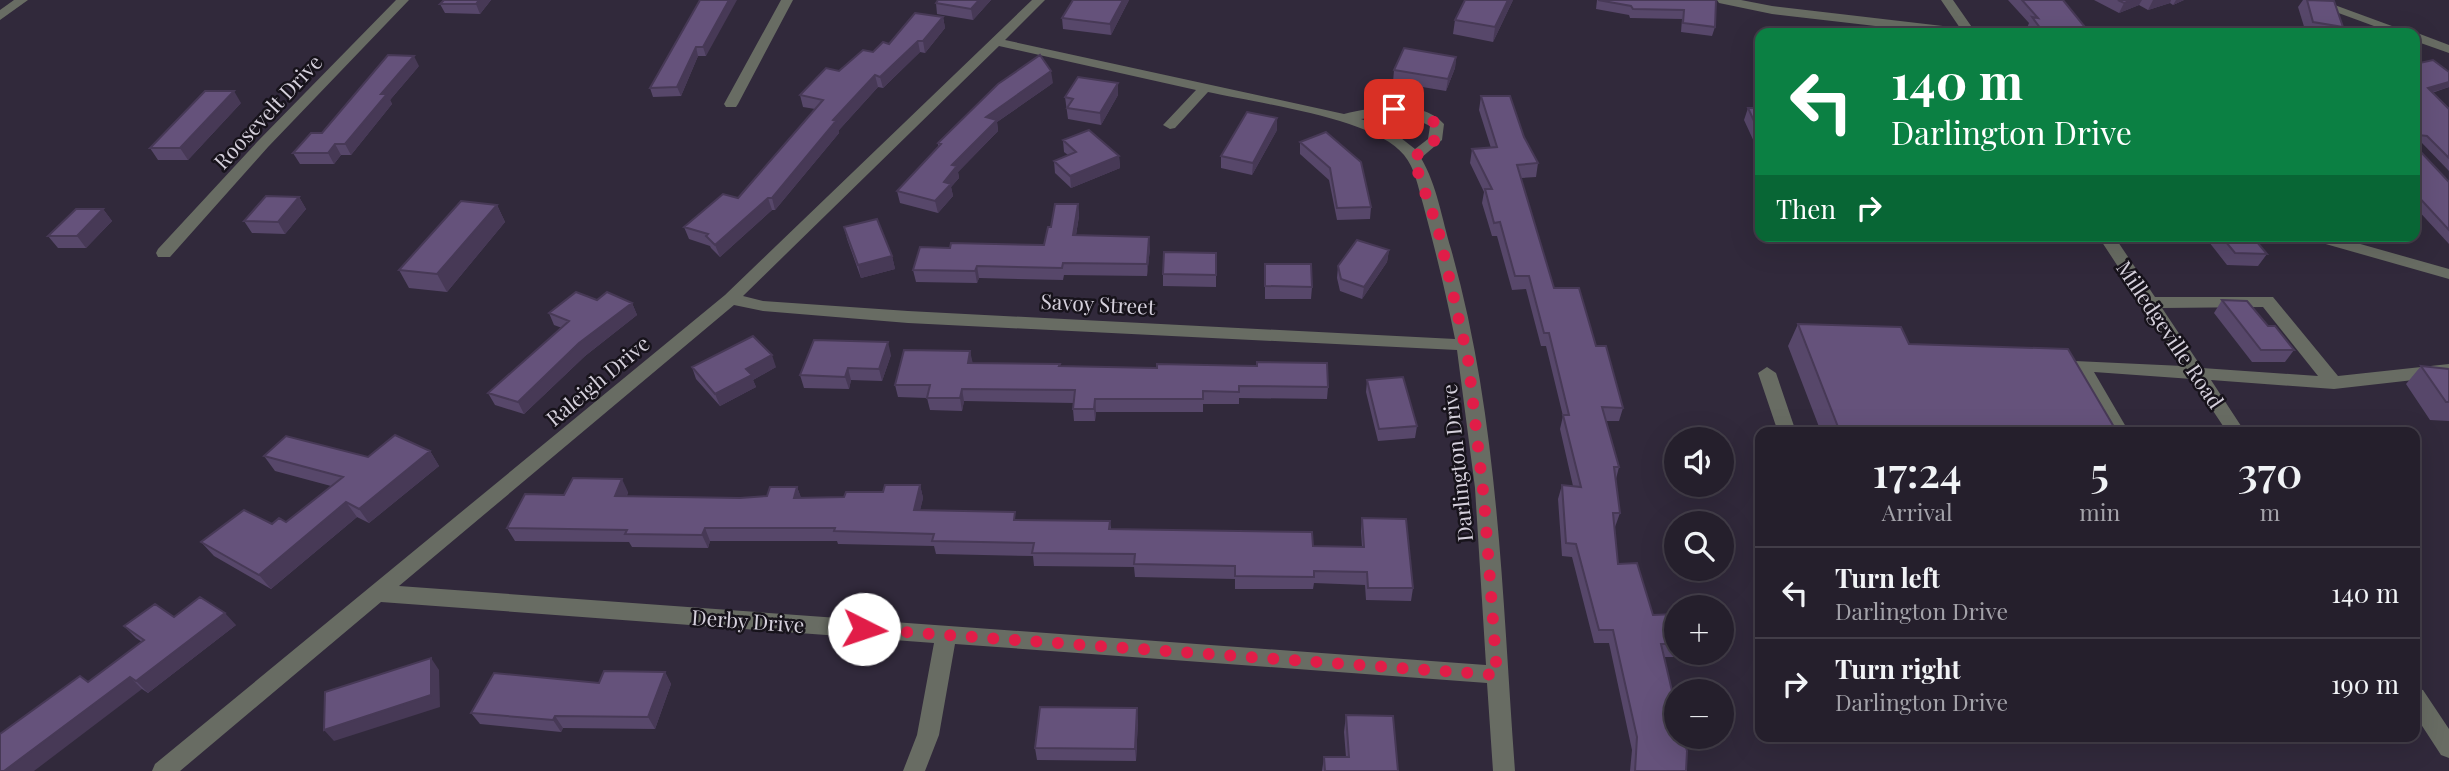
<!DOCTYPE html>
<html lang="en">
<head>
<meta charset="utf-8">
<style>
  body { margin:0; font-family:"Playfair Display",serif; background:#2d2734; color:#f1f3f6; height:100vh; display:flex; flex-direction:column; font-size:26px; white-space:nowrap }
  * { box-sizing:border-box; margin:0 }
  p { font-size:23px; color:#a3a2a9 }
  .icon { flex:none; width:38px; height:38px; fill:none; stroke:currentColor; stroke-width:2; stroke-linecap:round; stroke-linejoin:round }
  .map { position:relative; flex:1; overflow:hidden }
  .details { position:absolute; left:1755px; top:427px; width:665px; height:315px; display:flex; flex-direction:column; background:#251f2c; border-radius:14px; box-shadow:0 7px 28px #0002,0 0 0 2px #423d48 }
  .details>* { flex:none }
  .hud { position:absolute; left:1755px; top:28px; width:665px; height:214px; border-radius:14px; box-shadow:0 7px 28px #0002,0 0 0 2px #423d48; background:#0b8043; color:#fff; overflow:hidden }
  .controls { position:absolute; left:1664px; top:427px; display:grid; gap:14px }
  .controls a { display:grid; place-items:center; width:70px; height:70px; border-radius:50%; background:#251f2c; box-shadow:0 7px 28px #0002,0 0 0 2px #423d48; font-size:35px }
  .pin { position:absolute; display:grid; place-items:center; width:60px; height:60px; color:#fff; margin:-30px; border-radius:14px; box-shadow:0 4px 10px #0006 }
  .me { position:absolute; width:77px; margin:-38px; rotate:94deg; stroke-linejoin:round; filter:drop-shadow(0 0 5px #0008) }
  .turn { display:flex; align-items:center; gap:24px; height:147px; padding:0 21px; font-size:32px }
  .turn .icon { width:91px; height:91px; stroke-width:2.5 }
  .turn b { display:block; font-size:49px; line-height:60px }
  .then { display:flex; align-items:center; height:66px; padding:0 21px; background:#0003; gap:14px; font-size:26px }
  .eta { display:flex; justify-content:space-evenly; align-items:center; height:119px; text-align:center }
  .eta b { font-size:42px; font-weight:600; line-height:49px }
  ul { padding:0; list-style:none }
  li { display:flex; align-items:center; gap:21px; height:91px; padding:0 21px; border-top:2px solid #423d48 }
  li div { flex:1 }
  li b { display:block; font-size:26px }
  li em { font-style:normal }
  .map>svg:first-child { display:block }
</style>
</head>
<body>
<div class="map">
<svg width="2449" height="771" viewBox="0 0 2449 771">
  <rect width="100%" height="100%" fill="#31293b"/>
  <g fill="none" stroke-linecap="round" stroke-linejoin="round">
    <!-- minor -->
    <path fill="#686c63" fill-rule="evenodd" d="M14,0H28L0,20V10Z
      M396,0H409L268,147L170,257H158L156,253L158,249L258,141Z
      M781,0H793L738,104L736,107H726L724,104Z
      M1032,0H1045L1005,40L1344,114C1375,107 1419,98 1444,124L1442,140L1421,158C1437,185 1442,219 1451,249C1499,418 1502,597 1515,771H1493L1487,683L955,644L939,735L925,771H903L917,735L934,643L381,602L180,771H152L155,764L725,295ZM999,46L1196,90L1163,125L1170,129L1175,128L1208,92C1256,103 1375,118 1404,155C1415,168 1418,187 1423,204C1435,249 1446,293 1455,339L908,311L763,301L743,296ZM1392,115L1411,117L1430,126L1428,139L1415,149L1392,131L1361,119ZM734,305L763,311L908,323L1457,350L1475,488L1486,665L399,586Z
      M1717,0H1741L1772,6L1960,28L1941,0H1953L1976,33H1936L1772,14L1719,3Z
      M2303,0H2321L2411,33H2393Z
      M2414,33H2415L2420,34L2449,45V53L2415,41Z
      M2098,236H2114L2155,297H2273L2338,376L2449,364V376L2334,389L2211,380L2245,432H2227L2192,379L2094,372L2129,432H2111L2072,365L2075,361L2183,366ZM2263,307L2318,376L2202,368L2162,308Z
      M2305,236H2332L2449,269V279L2308,239Z
      M1767,367L1776,373L1796,432H1778L1758,373Z
      M2415,688L2423,690L2449,729V758L2441,755L2415,715Z"/>
  </g>
  <!-- wall -->
  <path fill="#57476a" d="M491,0L480,14L445,13L440,4Z
    M700,0L706,56H698L681,96L653,97L650,88Z
    M991,0L973,20L937,14L936,3Z
    M1129,0L1111,35L1063,29L1062,18Z
    M1513,0L1493,42L1453,34L1455,20Z
    M1597,0H1716L1715,27L1712,36L1681,32L1682,19L1630,18L1629,15L1596,9Z
    M2008,0H2063L2089,32V33H2031L2027,28L2029,23Z
    M2094,0H2184L2173,5L2170,3L2148,10L2139,5L2119,13Z
    M2303,0H2328L2343,27L2339,33H2306L2298,7Z
    M943,17L945,28L925,53L920,52L883,88L878,87L839,130V133L775,210H772L720,257L711,248L710,246L689,239L684,227L738,198L815,109L803,107L800,95L873,52Z
    M1456,57L1455,68L1446,91L1393,82L1394,70Z
    M2415,64L2449,72V87L2432,93L2449,109V171L2422,143H2418V149L2449,182V244L2415,207Z
    M419,66L390,100L392,104L351,155H341L334,164H300L293,153Z
    M1053,83L997,122L998,131L958,172L959,178L951,187L953,196L938,213L900,203L897,191L938,147V143Z
    M1118,83V95L1101,125L1068,119L1065,97Z
    M1481,96L1524,137L1538,163L1536,177L1521,178L1554,288L1596,346L1623,408L1619,421H1606L1619,467L1616,479L1620,513L1615,527H1614L1618,564L1653,615L1676,614V653H1689L1687,657H1664L1686,771H1630L1632,750L1609,643H1594L1572,557L1562,556L1558,499L1562,485L1573,486L1560,429L1563,416L1546,346H1541L1526,289L1512,290L1497,236H1492L1482,203L1484,192L1470,163L1472,149L1491,148L1479,110Z
    M241,103L188,160H158L150,148Z
    M1748,108H1760V146H1756L1744,120Z
    M1277,130L1252,175L1221,168V156Z
    M1326,132L1371,207L1370,219L1337,220L1329,180L1300,154V142Z
    M1063,140L1119,156L1120,168L1071,188L1055,173L1054,161L1068,155L1064,152Z
    M299,197L306,209L285,234L252,233L244,221Z
    M1078,204L1079,216L1076,235L1150,248L1147,276L1064,275L1063,280L979,278L977,283L916,282L913,270L950,248L1044,245L1051,227Z
    M497,205L505,222L447,292L409,288L399,270Z
    M103,209L112,221L86,248H58L48,236Z
    M844,227L892,256L895,269L861,278L847,239Z
    M2213,236H2252L2267,254L2258,266L2227,265L2209,242Z
    M1389,250L1387,262L1362,299L1340,291L1337,278L1338,266Z
    M1216,253V287L1163,286V274Z
    M1265,264L1312,287L1311,299H1265Z
    M597,300L632,303L637,315L585,356L524,414L495,405L488,393L562,328L554,325L549,313Z
    M2222,300L2268,326L2294,350L2285,362H2252L2214,313Z
    M1798,324L1909,344L2117,432H1821L1788,346Z
    M970,351L972,363L1060,366L1328,387L1327,399L1239,398V404H1203V412H1096L1095,421H1074L1073,409L1074,403L964,401L962,411L930,410L927,398L898,397L895,385Z
    M891,355L882,381L851,380L849,389L804,388L800,375Z
    M2421,366L2449,369V421L2430,420L2406,384Z
    M692,367H776L753,380L756,387L720,406L696,379Z
    M1367,380L1417,426L1415,438L1378,441L1366,392Z
    M430,451L439,466L369,523L357,517L271,589L214,556L201,542L286,522L331,486L275,471L264,456L368,457Z
    M920,485L923,498L920,510L1017,520L1110,521L1111,529L1313,546L1362,547L1361,531L1362,518L1413,588L1411,601L1366,600L1365,585L1314,583L1313,589H1235V579L1135,577L1134,567L1034,566L1033,556L936,554L934,546L838,544L837,541H710L708,548L632,547L629,542L515,541L507,528L564,495L628,492L627,496L740,498L767,496L797,487L801,498L844,497L883,492Z
    M174,617L236,625L148,693L142,689L88,682L142,642L136,638L124,626Z
    M665,672L671,684L655,729L563,728L561,732L480,724L471,713L599,683Z
    M1346,715L1398,771H1322L1324,757H1346L1344,732Z
    M1138,719L1136,761L1037,760L1035,748Z"/>
  <!-- shaded-wall -->
  <path fill="#473956" d="M479,0H491L480,14L476,4Z
    M729,0H737L706,56L703,47Z
    M979,0H991L973,20L971,9Z
    M1123,0H1129L1111,35L1110,24Z
    M1508,0H1513L1493,42L1495,27Z
    M2132,0H2142L2139,5L2119,13L2124,3Z
    M2153,0H2171L2170,3L2148,10Z
    M2176,0H2184L2173,5Z
    M943,17L945,28L925,53L923,41Z
    M918,41L920,52L883,88L880,77Z
    M696,47L698,56L681,96L677,87Z
    M414,56L419,66L390,100L392,104L351,155L345,144L381,94Z
    M1456,57L1455,68L1446,91L1448,79Z
    M1051,71L1053,83L997,122L998,131L958,172L959,178L951,187L953,196L938,213L935,201L952,165L986,117Z
    M875,75L878,87L839,130V133L775,210L772,198L833,120Z
    M2449,82V87L2423,95L2428,88Z
    M1118,83V95L1101,125L1100,113Z
    M234,91L241,103L188,160L180,148Z
    M1277,118V130L1252,175L1253,163Z
    M335,144L341,155L334,164L328,153Z
    M1119,156L1120,168L1071,188L1070,176Z
    M299,197L306,209L285,234L278,222Z
    M768,198L772,210L720,257L715,245Z
    M1078,204L1079,216L1074,247L1073,235Z
    M497,205L505,222L447,292L437,274Z
    M103,209L112,221L86,248L77,236Z
    M1149,237L1150,248L1147,276V264Z
    M1389,250L1387,262L1362,299L1364,287Z
    M892,256L895,269L861,278L858,265Z
    M977,266L979,278L977,283L975,271Z
    M632,303L637,315L585,356L524,414L518,402L579,343Z
    M888,342L891,355L882,381L879,369Z
    M970,351L973,364L968,363Z
    M772,355L776,367L753,380L756,387L720,406L715,394L746,369Z
    M848,368L851,380L849,389L845,377Z
    M962,389L964,401L962,411L960,398Z
    M1095,399L1096,412L1095,421L1094,409Z
    M430,451L439,466L369,523L359,509Z
    M622,479L628,492L621,509L615,496Z
    M920,485L923,498L917,523L914,510Z
    M797,487L802,500L794,498Z
    M346,502L357,517L271,589L259,575Z
    M705,528L710,541L708,548L702,535Z
    M225,613L236,625L148,693L136,681Z
    M431,658L439,670L440,707L334,741L324,730Z
    M665,672L671,684L655,729L648,717Z
    M130,677L142,689L34,771H4Z
    M1137,708L1138,719L1136,761L1135,749Z
    M555,716L563,728L561,732L553,720Z"/>
  <!-- building -->
  <path fill="#65527b" stroke="#473956" stroke-width="2" d="M444,0H479L476,4H440Z
    M700,0H729L703,47H696L677,87L650,88Z
    M938,0H979L971,9L936,3Z
    M1073,0H1123L1110,24L1062,18Z
    M1465,0H1508L1495,27L1455,20Z
    M1598,0H1716L1715,27L1683,23L1684,10L1633,9L1631,6Z
    M2022,0H2063L2089,32H2079L2081,33H2044L2032,17L2038,18Z
    M2118,0H2132L2124,3Z
    M2307,0L2334,1L2343,27L2313,22Z
    M915,13L943,17L923,41H918L880,77L875,75L833,120L836,121L772,198H768L715,245L706,236L708,234L684,227L723,194L738,198L823,100L800,95L826,68L839,71L863,50L873,52L883,42L889,44Z
    M1404,48L1456,57L1448,79L1394,70Z
    M388,55L414,56L381,94H387L345,144H335L328,153H293L311,133H322Z
    M1040,55L1051,71L986,117L997,120L952,165L957,166L944,182L951,184L935,201L897,191L941,144L938,143L998,84Z
    M2433,60L2449,72V82L2428,88L2449,109V158L2427,136L2419,135L2418,149L2449,182V230L2415,193V64Z
    M1078,77L1118,83L1100,113L1067,108L1073,99L1065,97Z
    M205,91H234L180,148H150Z
    M1481,96H1510L1524,137L1538,163L1517,165L1554,288H1579L1596,346H1606L1623,408L1602,407L1619,467H1614L1620,513H1613L1618,564L1637,563L1653,615L1676,614V644H1661L1676,708V737H1683L1687,751L1686,771H1635L1637,737L1613,630H1599L1576,544L1566,543L1562,485L1581,487L1563,415H1569L1549,333H1544L1529,276H1515L1500,222L1494,223L1485,189H1492L1472,149L1497,147Z
    M1748,108H1760V134Z
    M1247,112L1277,118L1253,163L1221,156Z
    M1089,130L1119,156L1070,176L1054,161L1076,152L1063,140Z
    M1326,132L1361,162L1371,207L1337,208L1330,168L1300,142Z
    M266,196L299,197L278,222L244,221Z
    M461,201L497,205L437,274L399,270Z
    M1055,204H1078L1073,235L1149,237L1147,264L1063,263L1062,268L977,266L975,271L913,270L920,247L950,248L951,243L1044,245L1048,227H1051Z
    M76,209H103L77,236H48Z
    M877,219L892,256L858,265L844,227Z
    M2221,236H2252L2267,254L2235,253Z
    M1357,240L1389,250L1364,287L1341,279L1338,266Z
    M1164,252L1216,253V275L1163,274Z
    M1265,264H1311L1312,287L1265,286Z
    M576,292L597,300L607,292L632,303L579,343L518,402L488,393L569,321L549,313Z
    M2222,300L2247,301L2268,326H2275L2294,350H2261Z
    M1798,324L1901,327L1909,344L2068,349L2117,432H1840Z
    M753,336L772,355L746,369L752,375L715,394L692,367Z
    M814,340L888,342L879,369L848,368L845,377L800,375Z
    M904,350L970,351L968,363L1060,364L1059,366L1157,368V364L1257,366V362L1327,363L1328,387L1239,386V392L1203,391V399H1095L1094,409H1073L1075,390L962,389L960,398H927L930,385H895Z
    M2421,366L2449,369V402H2446Z
    M1403,377L1417,426L1379,429L1367,380Z
    M395,435L430,451L359,509L346,502L259,575L201,542L244,510L272,524L279,518L286,522L343,477L264,456L286,436L368,457Z
    M573,478L622,479L615,496L740,498L767,496L770,487H797L794,498L844,497L846,492H883L885,485H920L914,510L1015,512L1014,520L1110,521L1109,529L1312,532L1313,546L1364,547L1362,518L1406,519L1413,588H1368L1367,572L1314,571V577L1235,576V566L1134,564L1135,554L1032,553L1034,543L932,541L934,534L834,531L835,528H705L702,535L625,534L627,530L507,528L525,494L564,495Z
    M200,597L225,613L136,681L130,677L4,771H0V734L80,676L88,682L144,640L124,626L155,604L174,617Z
    M431,658V695L324,730L325,692Z
    M604,671L665,672L648,717L555,716L553,720L471,713L494,673L599,683Z
    M1040,707L1137,708L1135,749L1035,748Z
    M1346,715L1393,716L1398,771H1325L1324,757H1349Z"/>
  <g fill="none" stroke-linecap="round" stroke-linejoin="round">
    <!-- route -->
    <path stroke="#e11d48" stroke-width="12" stroke-dasharray="0 21.6" d="M864,629L1497,675L1484,499L1468,359L1438,229L1413,158C1426,148 1441,142 1437,124C1423,115 1411,110 1394,109"/>
  </g>
  <g text-anchor="middle" dominant-baseline="central" stroke-width="5" stroke-linejoin="round" paint-order="stroke">
    <!-- street labels -->
    <g font-size="21" fill="#d5d0dc" stroke="#17131b">
      <text transform="translate(267 111) rotate(-47)">Roosevelt Drive</text>
      <text transform="translate(1098 303) rotate(3)">Savoy Street</text>
      <text transform="translate(2171 334) rotate(56)">Milledgeville Road</text>
      <text transform="translate(597 380) rotate(-40)">Raleigh Drive</text>
      <text transform="translate(1456 463) rotate(-96)">Darlington Drive</text>
      <text transform="translate(748 620) rotate(4)">Derby Drive</text>
    </g>
  </g>
</svg>
<div class="controls">
<a><svg class="icon" aria-label="sound" viewBox="0 0 24 24"><path d="M4 9h4l5-4v14l-5-4H4zM17 9q2 3 0 6"/></svg></a>
<a><svg class="icon" aria-label="search" viewBox="0 0 24 24"><circle cx="10" cy="10" r="6"/><path d="M15 15l6 6"/></svg></a>
<a>+</a>
<a>−</a>
</div>
<div class="pin" style="left:1394px;top:109px;background:#d93025"><svg class="icon" aria-label="arrive" viewBox="0 0 24 24"><path d="M6 21V4h12l-3 4 3 4H6"/></svg></div>
<svg class="me" style="left:864px;top:629px" viewBox="-20 -20 40 40"><circle r="19" fill="#fff"/><path d="M0-13L10 11 0 6-10 11z" fill="#e11d48"/></svg>
<div class="hud">
<div class="turn"><svg class="icon" aria-label="left" viewBox="0 0 24 24"><path d="M17 20v-9H6M10 6l-5 5 5 5"/></svg><div><b>140 m</b>Darlington Drive</div></div>
<div class="then">Then<svg class="icon" aria-label="right" viewBox="0 0 24 24"><path d="M7 20v-9h11M14 6l5 5-5 5"/></svg></div>
</div>
<section class="details">
<div class="eta">
<div><b>17:24</b><p>Arrival</p></div>
<div><b>5</b><p>min</p></div>
<div><b>370</b><p>m</p></div>
</div>
<ul>
<li><svg class="icon" aria-label="left" viewBox="0 0 24 24"><path d="M17 20v-9H6M10 6l-5 5 5 5"/></svg><div><b>Turn left</b><p>Darlington Drive</p></div><em>140 m</em></li>
<li><svg class="icon" aria-label="right" viewBox="0 0 24 24"><path d="M7 20v-9h11M14 6l5 5-5 5"/></svg><div><b>Turn right</b><p>Darlington Drive</p></div><em>190 m</em></li>
</ul>
</section>
</div>
</body>
</html>
